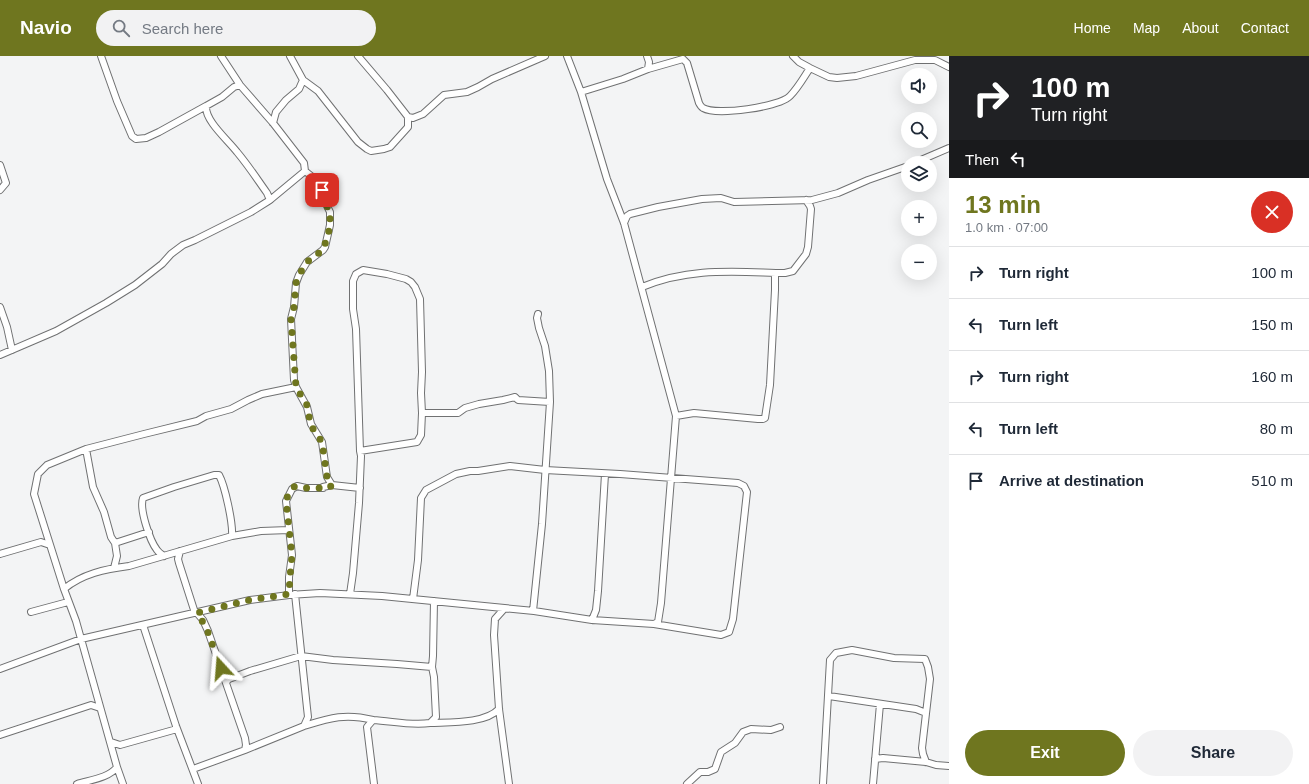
<!DOCTYPE html>
<html lang="en">
<head>
<meta charset="utf-8">
<style>
  body { margin:0; font-family:Arial,sans-serif; background:#f2f2f3; color:#1f2937; height:100vh; display:flex; flex-direction:column; font-size:15px; white-space:nowrap }
  * { box-sizing:border-box; margin:0 }
  p { font-size:13px; color:#747a83 }
  .icon { flex:none; width:22px; height:22px; fill:none; stroke:currentColor; stroke-width:2; stroke-linecap:round; stroke-linejoin:round }
  .map { position:relative; flex:1; overflow:hidden }
  .drawer { display:flex; flex-direction:column; background:#fff; width:360px }
  .drawer>* { flex:none }
  .hud { background:#202124; color:#fff; overflow:hidden }
  .controls { position:absolute; left:901px; top:12px; display:grid; gap:8px }
  .controls a { display:grid; place-items:center; width:36px; height:36px; border-radius:50%; background:#fff; box-shadow:0 4px 16px #0002; font-size:20px }
  .pin { position:absolute; display:grid; place-items:center; width:34px; height:34px; color:#fff; margin:-17px; border-radius:8px; box-shadow:0 2px 6px #0006 }
  .me { position:absolute; width:44px; margin:-22px; rotate:341deg; stroke-linejoin:round; filter:drop-shadow(0 0 3px #0008) }
  .turn { display:flex; align-items:center; gap:14px; height:84px; padding:0 16px; font-size:18px }
  .turn .icon { width:52px; height:52px; stroke-width:2.5 }
  .turn b { display:block; font-size:28px; line-height:34px }
  .then { display:flex; align-items:center; height:38px; padding:0 16px; background:#0003; gap:8px; font-size:15px }
  .round { display:grid; place-items:center; flex:none; width:42px; height:42px; border-radius:21px; background:#f2f2f3 }
  .summary { display:flex; align-items:center; justify-content:space-between; height:68px; padding:0 16px }
  h1 { font-size:24px; font-weight:700; line-height:30px; color:#6f761f }
  .primary-button { display:flex; gap:8px; margin-top:auto; padding:8px 16px }
  .primary-button a { flex:1; height:46px; border-radius:24px; background:#6f761f; color:#fff; font-size:16px; font-weight:700; line-height:46px; text-align:center }
  .primary-button a+a { background:#f2f2f3; color:#1f2937 }
  ul { padding:0; list-style:none }
  li { display:flex; align-items:center; gap:12px; height:52px; padding:0 16px; border-top:1px solid #e0e1e3 }
  li div { flex:1 }
  li b { display:block; font-size:15px }
  li em { font-style:normal }
  header { display:flex; align-items:center; gap:24px; box-sizing:border-box; height:56px; padding:0 20px; background:#6f761f; color:#fff }
  header strong { font-size:19px }
  nav { display:flex; gap:22px; margin-inline-start:auto; font-size:14px }
  .search { width:280px; height:36px; background:#f2f2f3; display:flex; align-items:center; gap:10px; box-sizing:border-box; padding:0 14px; border-radius:22px; color:#747a83; font-size:15px }
  main { display:flex; flex:1; min-height:0 }
  .map>svg:first-child { display:block }
</style>
</head>
<body>
<header>
<strong>Navio</strong>
<div class="search"><svg class="icon" aria-label="search" viewBox="0 0 24 24"><circle cx="10" cy="10" r="6"/><path d="M15 15l6 6"/></svg>Search here</div>
<nav><a>Home</a><a>Map</a><a>About</a><a>Contact</a></nav>
</header>
<main>
<div class="map">
<svg width="949" height="728" viewBox="0 0 949 728">
  <rect width="100%" height="100%" fill="#f3f4f5"/>
  <g fill="none" stroke-linecap="round" stroke-linejoin="round">
    <!-- minor casing -->
    <g stroke="#707172" stroke-width="8">
      <path id="minor" d="M101,0L117,45L132,80L136,83L146,82L159,76L206,50
        M290,0L303,24L318,35L358,86L367,93L371,95L384,93L390,91L408,71V61
        M358,0L387,34L408,61L413,62L423,58L444,39L467,36L478,31L492,23L545,0
        M647,0L649,6L648,13
        M793,0L799,6L810,12L829,21L837,22L856,20L915,4H935L949,11
        M240,29L234,31L222,41L206,50C205,65 228,84 237,96C248,109 257,123 267,137L270,144
        M581,36L623,23L648,13L683,3L687,7L699,47C700,49 701,51 703,52C717,60 779,51 790,40C798,32 804,21 810,12
        M273,67L276,56L286,44L299,33L303,24
        M914,107L949,92
        M0,109L6,127L0,134
        M305,115L315,123L322,134L327,150L330,156V169L325,191L323,194L307,206L299,219L296,227L294,251L291,263L294,324L296,331L307,351L311,368L322,386L327,421L332,429
        M624,167L627,160L630,158L658,151L702,143L721,142L734,146L812,144L838,137L868,124L908,110
        M642,231C691,211 734,216 785,217L793,215L806,198L808,191L811,153L810,150L806,144
        M0,251L7,271L12,294
        M0,299L56,275L106,247L135,229L162,208L171,198L183,189L195,184L251,156L270,144L305,115L304,107L273,67L240,29L221,0
        M422,357H458L465,352L479,348L503,344L515,341L518,344L550,346
        M676,360L694,357L758,363H763L765,362L770,329L775,234V217
        M86,393L93,431L104,456L111,481L115,487
        M180,495L178,503L179,507L195,557
        M0,498L41,486L50,489
        M164,500C161,498 159,497 157,494C150,485 139,453 143,442L174,431L214,419H219C225,430 233,467 232,480
        M114,512L117,500L115,487L149,476
        M64,533C82,518 105,513 129,510L232,480L261,475L289,474
        M350,538L353,517L359,447L361,400L360,395L356,273L353,253V225L356,218L363,214L387,218L406,223L411,226L415,231L420,243L422,316L421,337L422,357L421,379L417,386L360,395
        M289,539V521L292,499L286,445L292,433L297,430L306,432H323V431L332,429L360,432
        M413,543L418,504L421,442L426,434L456,418L470,415H478L510,410L545,414L620,418L738,427L744,430L747,436L733,563L729,576L721,579L654,568
        M504,553L495,563L494,579L499,653L509,728
        M533,555L542,468L550,346L549,315L545,290L539,272L537,262L538,258
        M31,556L68,546
        M592,564L596,554L598,535L605,418
        M143,569L176,670L198,728
        M0,613L81,583L250,544L289,539L320,537L382,540L534,555L592,564L654,568L658,566L661,547L676,360L624,167L607,123L581,36L567,0
        M226,626L229,623L250,615L301,600L333,604L397,608L432,611
        M829,640L916,653L926,657
        M430,667C449,666 485,668 499,653
        M304,670C330,662 345,657 373,664
        M0,679L91,649L100,652
        M111,686L120,689L177,673
        M245,694L304,670L308,661L307,652L295,538
        M875,703L883,702L926,706L936,709L949,710
        M117,711L123,728
        M193,713L245,694L246,689L245,682L208,575L203,564L197,557
        M77,728C90,724 109,722 117,711L76,565L64,533L34,438L38,418L47,409L86,393L144,378L197,365L206,360L231,353L248,344L262,338L296,331
        M374,728L367,671L373,664C392,665 411,670 430,667L436,661L434,621L432,611L433,600L434,545
        M687,728L700,716H708L715,713L721,696L735,687L743,676L751,673L771,674L780,671
        M823,728L830,604L836,597L852,594L894,602L925,603L928,611L930,623L922,692L923,698L926,706
        M873,728L880,648"/>
    </g>
    <!-- minor -->
    <use href="#minor" stroke="#fff" stroke-width="6"/>
  </g>
  <g fill="none" stroke-linecap="round" stroke-linejoin="round">
    <!-- route -->
    <path stroke="#6f761f" stroke-width="7" stroke-dasharray="0 12.6" d="M221,612L206,571L197,557L250,544L289,538L290,521L292,499L286,445C288,439 290,432 296,430L306,432H323V431L332,430L327,421L322,386L310,368L308,351L296,331L291,263L294,251L296,227L299,219L307,206L323,194L328,179L330,169V156L327,150L322,134"/>
  </g>
</svg>
<div class="controls">
<a><svg class="icon" aria-label="sound" viewBox="0 0 24 24"><path d="M4 9h4l5-4v14l-5-4H4zM17 9q2 3 0 6"/></svg></a>
<a><svg class="icon" aria-label="search" viewBox="0 0 24 24"><circle cx="10" cy="10" r="6"/><path d="M15 15l6 6"/></svg></a>
<a><svg class="icon" aria-label="layers" viewBox="0 0 24 24"><path d="M12 4l9 5-9 5-9-5zM3 14l9 5 9-5"/></svg></a>
<a>+</a>
<a>−</a>
</div>
<div class="pin" style="left:322px;top:134px;background:#d93025"><svg class="icon" aria-label="arrive" viewBox="0 0 24 24"><path d="M6 21V4h12l-3 4 3 4H6"/></svg></div>
<svg class="me" style="left:221px;top:612px" viewBox="-20 -20 40 40"><path d="M0-17L14 15 0 8-14 15z" fill="#6f761f" stroke="#fff" stroke-width="4"/></svg>
</div>
<section class="drawer">
<div class="hud">
<div class="turn"><svg class="icon" aria-label="right" viewBox="0 0 24 24"><path d="M7 20v-9h11M14 6l5 5-5 5"/></svg><div><b>100 m</b>Turn right</div></div>
<div class="then">Then<svg class="icon" aria-label="left" viewBox="0 0 24 24"><path d="M17 20v-9H6M10 6l-5 5 5 5"/></svg></div>
</div>
<div class="summary"><div><h1>13 min</h1><p>1.0 km · 07:00</p></div><a class="round" style="background:#d93025;color:#fff"><svg class="icon" aria-label="close" viewBox="0 0 24 24"><path d="M6 6l12 12M18 6L6 18"/></svg></a></div>
<ul>
<li><svg class="icon" aria-label="right" viewBox="0 0 24 24"><path d="M7 20v-9h11M14 6l5 5-5 5"/></svg><div><b>Turn right</b></div><em>100 m</em></li>
<li><svg class="icon" aria-label="left" viewBox="0 0 24 24"><path d="M17 20v-9H6M10 6l-5 5 5 5"/></svg><div><b>Turn left</b></div><em>150 m</em></li>
<li><svg class="icon" aria-label="right" viewBox="0 0 24 24"><path d="M7 20v-9h11M14 6l5 5-5 5"/></svg><div><b>Turn right</b></div><em>160 m</em></li>
<li><svg class="icon" aria-label="left" viewBox="0 0 24 24"><path d="M17 20v-9H6M10 6l-5 5 5 5"/></svg><div><b>Turn left</b></div><em>80 m</em></li>
<li><svg class="icon" aria-label="arrive" viewBox="0 0 24 24"><path d="M6 21V4h12l-3 4 3 4H6"/></svg><div><b>Arrive at destination</b></div><em>510 m</em></li>
</ul>
<div class="primary-button"><a>Exit</a><a>Share</a></div>
</section>
</main>
</body>
</html>
